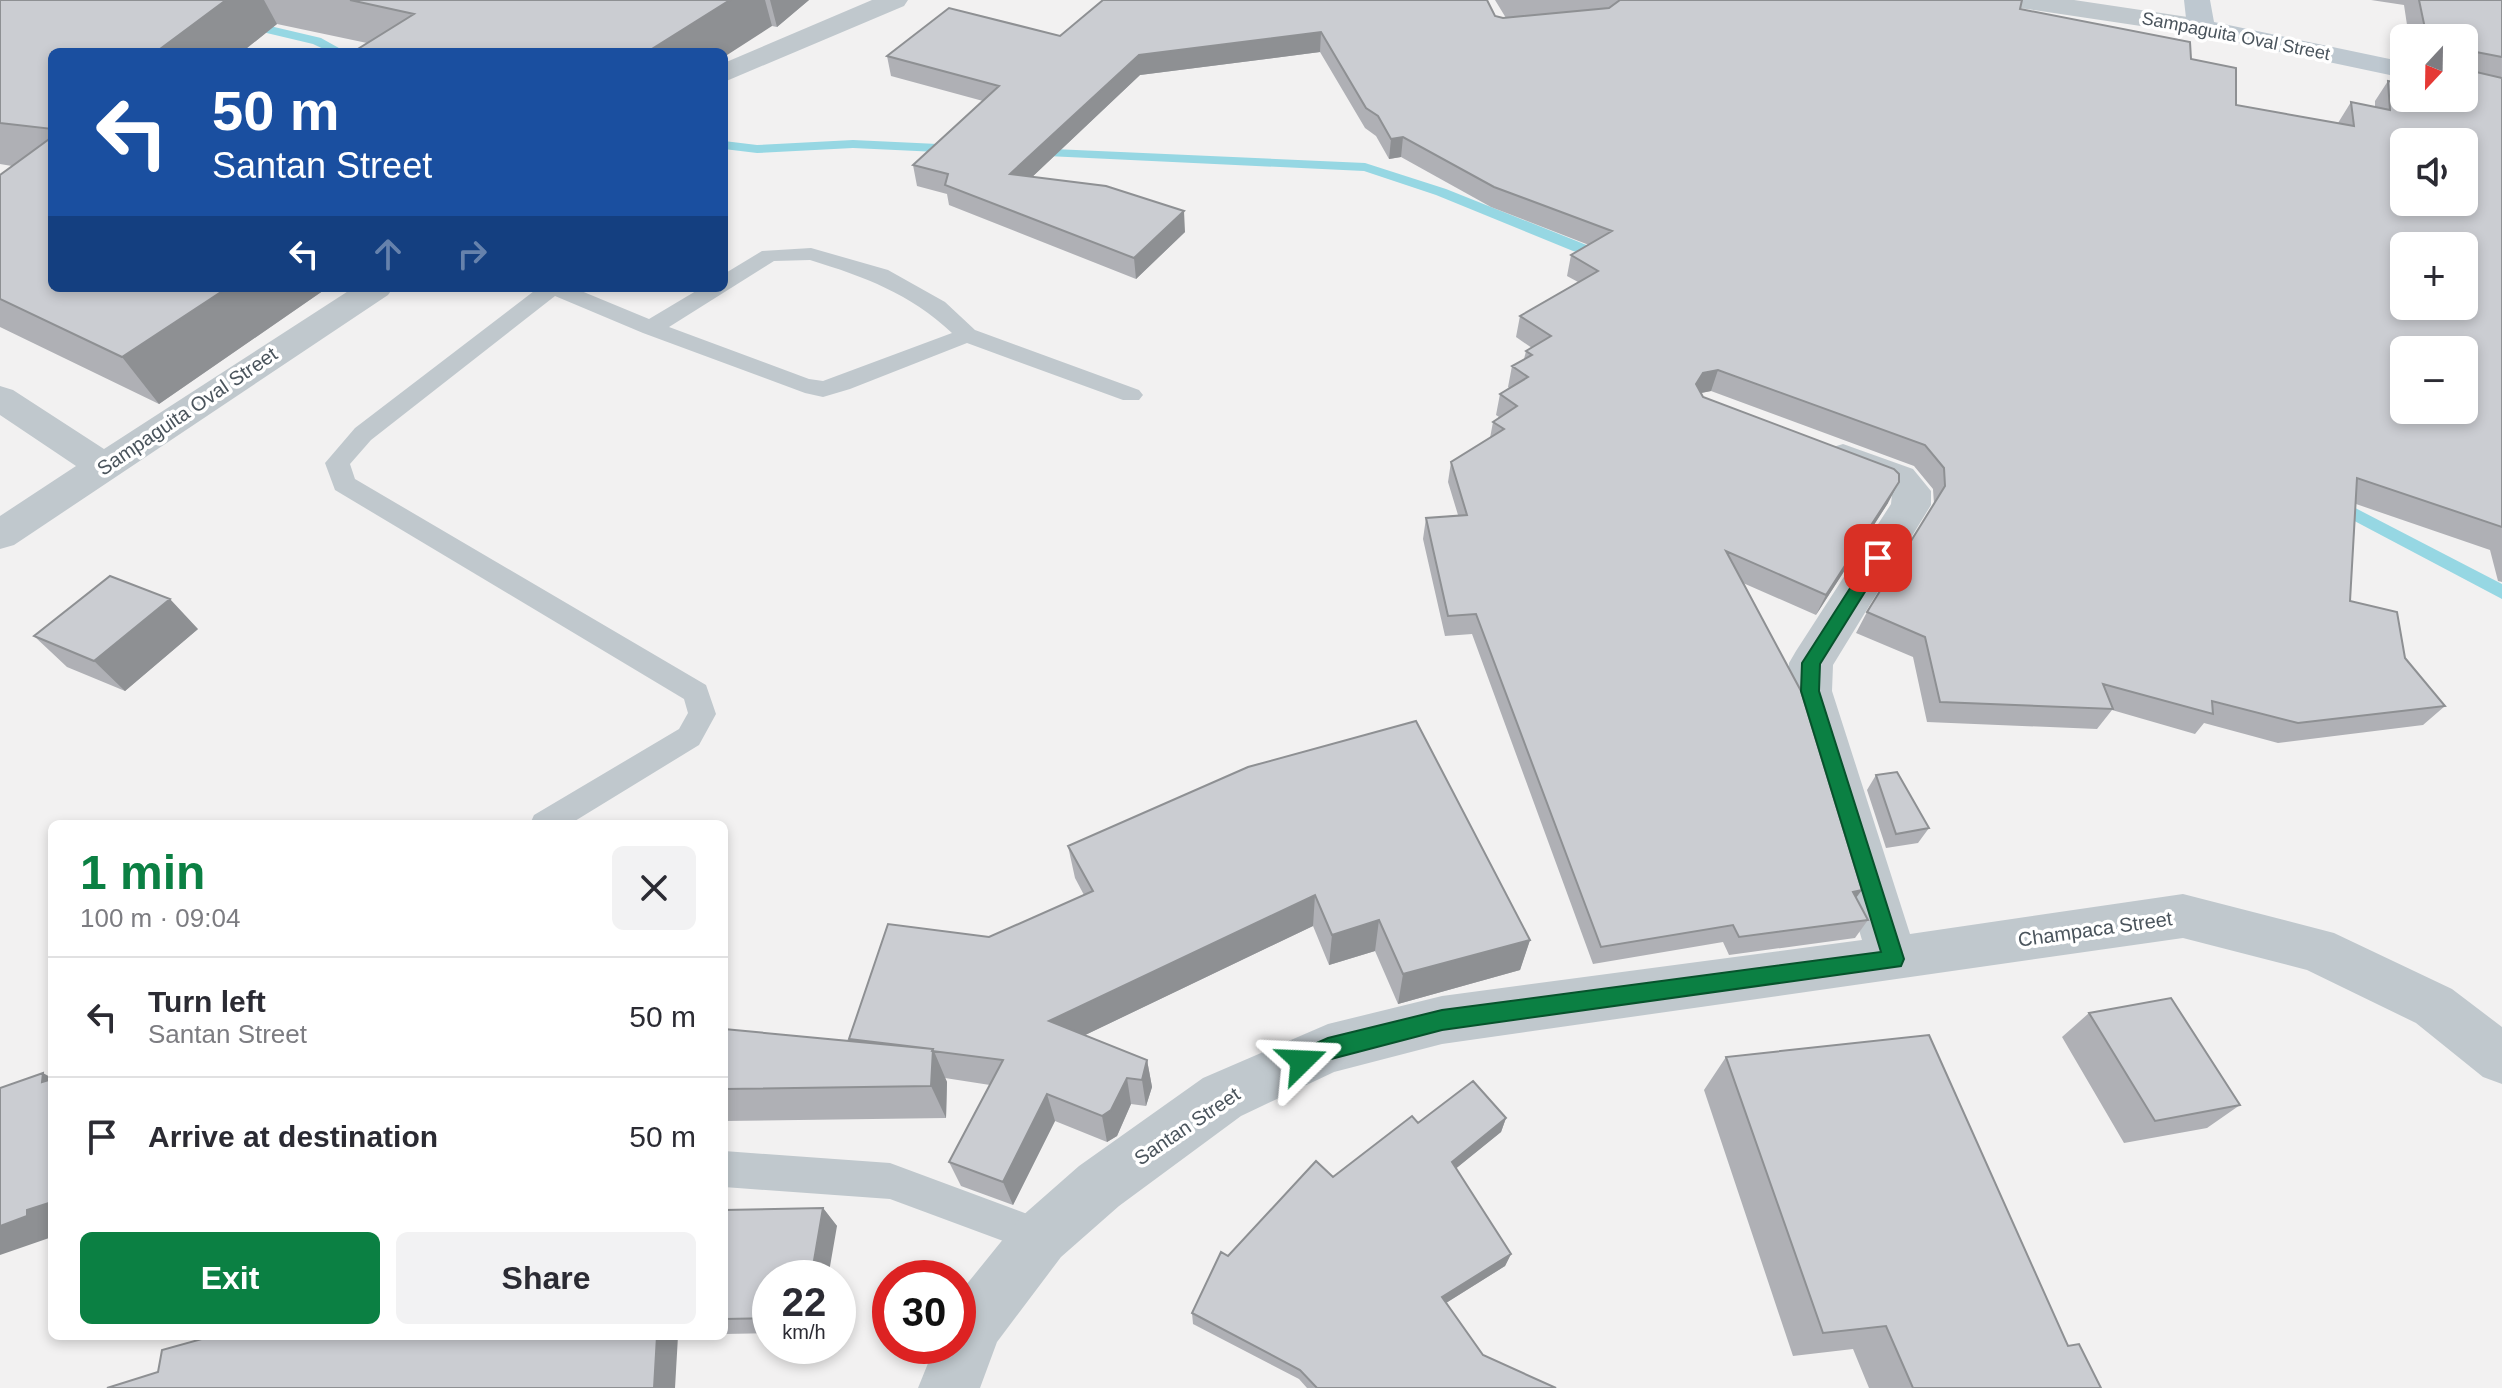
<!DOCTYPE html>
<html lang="en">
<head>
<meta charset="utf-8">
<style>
  body { margin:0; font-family:Arial,sans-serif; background:#f2f2f3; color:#2b2b33; height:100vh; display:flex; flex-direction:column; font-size:30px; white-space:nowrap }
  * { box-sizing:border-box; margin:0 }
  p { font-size:26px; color:#7c7c81 }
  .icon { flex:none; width:44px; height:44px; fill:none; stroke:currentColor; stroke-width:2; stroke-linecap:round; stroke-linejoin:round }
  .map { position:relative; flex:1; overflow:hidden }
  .side { position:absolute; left:48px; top:820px; width:680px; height:520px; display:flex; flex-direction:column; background:#fff; border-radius:12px; box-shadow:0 4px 12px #0003 }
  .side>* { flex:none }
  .top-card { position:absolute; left:48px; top:48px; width:680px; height:244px; border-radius:12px; box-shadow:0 4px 12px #0003; background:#1a4fa0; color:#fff; overflow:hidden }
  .needle { width:52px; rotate:202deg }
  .fabs { position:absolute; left:2390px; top:24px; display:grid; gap:16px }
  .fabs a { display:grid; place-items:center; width:88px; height:88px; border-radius:12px; background:#fff; box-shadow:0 4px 12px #0003; font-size:40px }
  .speed { position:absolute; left:752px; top:1260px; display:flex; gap:16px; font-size:40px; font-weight:700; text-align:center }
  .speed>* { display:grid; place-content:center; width:104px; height:104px; border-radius:50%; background:#fff; box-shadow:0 4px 12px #0003; line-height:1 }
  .speed small { font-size:20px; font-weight:400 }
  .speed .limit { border:12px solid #d22; background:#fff; color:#111 }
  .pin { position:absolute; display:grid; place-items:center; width:68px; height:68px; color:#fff; margin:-34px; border-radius:16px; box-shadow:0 4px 12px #0006 }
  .me { position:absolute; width:88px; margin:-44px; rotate:69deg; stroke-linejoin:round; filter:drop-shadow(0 0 6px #0008) }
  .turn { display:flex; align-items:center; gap:28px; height:168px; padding:0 32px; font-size:36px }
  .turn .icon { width:104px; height:104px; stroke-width:2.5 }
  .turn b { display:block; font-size:56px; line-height:68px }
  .lanes { display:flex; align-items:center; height:76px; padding:0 32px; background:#0003; justify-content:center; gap:40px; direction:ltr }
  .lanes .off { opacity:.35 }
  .round { display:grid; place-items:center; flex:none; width:84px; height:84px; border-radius:12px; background:#f2f2f3 }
  .head { display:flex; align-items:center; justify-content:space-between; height:136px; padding:0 32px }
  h1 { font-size:48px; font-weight:700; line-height:60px; color:#0b8043 }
  .cta { display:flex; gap:16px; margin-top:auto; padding:16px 32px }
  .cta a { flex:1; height:92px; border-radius:12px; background:#0b8043; color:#fff; font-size:32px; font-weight:700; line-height:92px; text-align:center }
  .cta a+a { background:#f2f2f3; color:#2b2b33 }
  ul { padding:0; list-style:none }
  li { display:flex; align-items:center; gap:24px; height:120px; padding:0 32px; border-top:2px solid #e1e1e2 }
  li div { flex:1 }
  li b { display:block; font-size:30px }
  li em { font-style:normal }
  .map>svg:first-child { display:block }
</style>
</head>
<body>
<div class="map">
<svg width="2502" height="1388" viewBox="0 0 2502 1388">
  <rect width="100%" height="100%" fill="#f2f1f1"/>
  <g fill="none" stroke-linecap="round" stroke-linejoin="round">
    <!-- stream -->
    <path fill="#96d7e3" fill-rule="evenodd" d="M245,20L321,38L346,52H330L313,44L241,27L239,24Z
      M853,140L959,145L966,149L959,153L853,148L757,153L724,149V141L757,145Z
      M1031,148L1365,163L1446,189L1614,256L1607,260L1573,251L1436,195L1364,171L1026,155L1024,152Z
      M2334,497L2502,584V599L2328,507L2325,503Z"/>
    <!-- service -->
    <path fill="#c0c8cd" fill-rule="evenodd" d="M811,248L888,270L945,302L975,330L1139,390L1143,395L1139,400H1123L967,343L850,389L823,397L805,393L643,333L555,296L371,440L350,464L355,479L706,685L716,714L699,745L570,824H530L534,815L679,729L688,713L684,699L335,490L325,463L355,428L538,288H574L649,319L701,288H724V274L762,251ZM810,260C865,277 909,293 952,333L823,381L809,379L669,327L774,261Z
      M724,1151L890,1163L1054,1224L1059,1237L1054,1250L1041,1255L890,1199L724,1187Z"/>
    <!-- minor -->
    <path fill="#c0c8cd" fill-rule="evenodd" d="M1843,444L1913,469L1931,491V505L1833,665L1832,691L1910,934L2183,894L2334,933L2452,989L2502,1027V1084L2483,1077L2416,1023L2307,970L2183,938L1442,1044L1334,1072L1241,1116L1119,1206L1061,1257L997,1342L980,1388H918L935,1346H958V1295L1021,1217L1079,1166L1203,1078L1328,1024L1442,996L1862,940L1788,691L1789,663L1796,651L1891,504L1892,494L1885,487L1830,466L1824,457L1830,448Z"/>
    <!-- tertiary -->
    <path fill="#c0c8cd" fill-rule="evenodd" d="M872,0H908L904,6L724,82V63Z
      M2007,0H2074L2201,19L2211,21L2215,27L2211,33L2201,35L2020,8L2011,6Z
      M353,288H393L388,295L14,545L0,549V516L76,466L0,415V386L13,390L104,449Z"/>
    <!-- secondary -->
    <path fill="#bec8d0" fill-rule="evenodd" d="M2184,0H2210L2214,22L2404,62V78L2191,33L2187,27Z"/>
  </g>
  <!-- wall -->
  <path fill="#afb0b5" d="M0,0H809L777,27L772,26L367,43L277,24L242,52H52V288H327L159,404L0,327V175L12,166L0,164Z
    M1495,0H2022L2020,9L2191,59L2236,105L2338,123L2351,102L2375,107V101L2388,81L2464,98V38H2409L2404,5L2371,0H2502V582L2498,581L2490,550L2356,504L2350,601L2405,658L2445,706L2423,725L2278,743L2204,723L2195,734L2112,710L2097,729L1927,722L1913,657L1856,633L1867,612L1934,504L1933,489L1914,466L1711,391L1701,393L1703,397L1888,503L1816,615L1743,583L1856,898L1868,920L1855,938L1729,955L1723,942L1593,964L1472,634L1445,636L1423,539L1426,518L1458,515L1448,482L1451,462L1490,438L1493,422L1499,417L1496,415L1500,394L1509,388L1508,387L1512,366L1524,359L1526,351L1532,348L1516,337L1520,316L1578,282L1567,276L1571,255L1589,245L1491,207L1401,157L1389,159L1376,136L1365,128L1320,52L1140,75L1032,177L1185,232L1136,279L949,205L947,194L917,186L913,165L983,101L891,76L887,56L1060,36L1495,16L1506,18Z
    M198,629L125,691L67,667L34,636Z
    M1248,767L1530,940L1520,970L1398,1004L1375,951L1329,965L1313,926L1085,1035L1147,1060L1152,1087L1146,1106L1131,1104L1117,1136L1107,1142L1055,1121L1013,1205L961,1186L949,1162L990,1085L945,1078L947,1082L946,1118L724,1121V1029L850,1041L849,1039L989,937L1084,895L1075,878L1068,846Z
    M1876,775L1929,828L1918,843L1886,848L1867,790Z
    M2089,1013L2240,1105L2207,1128L2124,1143L2062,1037Z
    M1726,1057L2068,1346L2101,1388H1869L1853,1349L1793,1356L1704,1090Z
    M1506,1118L1501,1132L1456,1168L1511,1254L1505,1266L1446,1303L1483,1355L1556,1388H1307L1299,1379L1193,1324L1192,1313L1228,1256L1333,1177L1418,1123Z
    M823,1208L837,1226L770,1278V1333L724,1334V1210Z"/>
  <!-- shaded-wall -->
  <path fill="#8e9093" d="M226,0H264L277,24L242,52H156Z
    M730,0H765L772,26L724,57V52H647Z
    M770,0H809L777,27Z
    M1321,32L1320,52L1140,75L1013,195L1010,174L1139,55Z
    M1403,137L1401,157L1389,159L1391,139Z
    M1184,211L1185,232L1136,279L1134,258Z
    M227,288H327L159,404L122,357Z
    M1718,370L1711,391L1696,394V384L1703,373Z
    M1899,482L1888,503L1816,615L1826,595Z
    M170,599L198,629L125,691L94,661Z
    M1862,890L1849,907L1853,892Z
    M1315,895L1313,926L1056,1049L1049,1021Z
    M1379,920L1375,951L1329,965L1332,935Z
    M1530,940L1520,970L1398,1004L1403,974Z
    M933,1049L947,1082L946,1118L931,1086Z
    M1147,1060L1152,1087L1146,1106L1142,1080Z
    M43,1073L52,1078V1087L42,1082Z
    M1127,1078L1131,1104L1117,1136L1107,1142L1102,1116Z
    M1047,1094L1055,1121L1013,1205L1003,1182Z
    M1506,1118L1501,1132L1448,1175L1452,1162Z
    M52,1202V1237L0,1255V1226L27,1210Z
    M823,1208L837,1226L828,1278H811Z
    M1511,1254L1505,1266L1438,1308L1442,1297Z
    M657,1336H678L675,1388H654Z"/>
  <!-- building -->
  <path fill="#cbcdd2" stroke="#8e9093" stroke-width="2" fill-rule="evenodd" d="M0,0H226L156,52H52V129L0,123Z
    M350,0H730L647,52H353L414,14Z
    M1103,0H1487L1495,16L1503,18L1609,8L1620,0H2022L2020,9L2190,42L2191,59L2236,68V105L2354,126L2351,102L2390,110L2388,81L2404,84V98H2464V38H2427L2419,0H2502V57L2476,52V72L2502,78V527L2357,478L2350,601L2397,612L2405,658L2445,706L2298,723L2212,701L2213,714L2103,684L2113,709L1940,702L1925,637L1867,612L1945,486L1944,468L1925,445L1718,370L1703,373L1696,384L1703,397L1894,469L1899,474V482L1826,595L1726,551L1801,691L1862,890L1853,892L1868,920L1739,937L1733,925L1601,947L1476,614L1448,616L1426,518L1467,515L1451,462L1504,429L1493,422L1517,406L1500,394L1528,377L1512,366L1532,355L1526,351L1551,336L1520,316L1598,271L1571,255L1612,231L1494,187L1403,137L1391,139L1378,116L1366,108L1321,32L1139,55L1010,174L1106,186L1184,211L1134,258L945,185L948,174L913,165L999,86L887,56L949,8L1060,36ZM2404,142H2464V202H2404ZM2404,246H2464V306H2404ZM2404,350H2464V410H2404Z
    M52,137V288H227L122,357L0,299V175Z
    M110,576L170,599L94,661L34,636Z
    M1416,721L1530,940L1403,974L1379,920L1332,935L1315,895L1049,1021L1147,1060L1142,1080L1127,1078L1111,1110L1102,1116L1047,1094L1003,1182L949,1162L1003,1060L932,1051L933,1049L849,1039L888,924L989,937L1093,891L1068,846L1248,767Z
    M1897,772L1929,828L1896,834L1876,775Z
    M2171,998L2240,1105L2155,1121L2089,1013Z
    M724,1029L933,1049L931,1086L724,1089Z
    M1929,1035L2068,1346L2079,1344L2101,1388H1913L1886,1326L1823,1333L1726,1057Z
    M43,1073L42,1082L52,1079V1202L27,1210V1216L0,1226V1088Z
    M1473,1081L1506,1118L1452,1162L1511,1254L1442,1297L1483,1355L1556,1388H1317L1300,1370L1192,1313L1221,1252L1228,1256L1316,1161L1333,1177L1412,1116L1418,1123Z
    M823,1208L811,1278H770V1318L724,1319V1210Z
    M203,1336H657L654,1388H107L158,1372L162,1350L202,1339Z"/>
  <!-- route -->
  <path fill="#0b8043" stroke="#07532c" stroke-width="2" d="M1878,552L1886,558L1820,664L1819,691L1904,959L1901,966L1442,1030L1331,1059L1302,1071L1294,1068L1291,1061L1294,1053L1328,1038L1442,1010L1881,952L1801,691L1802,663L1872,554Z"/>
  <g text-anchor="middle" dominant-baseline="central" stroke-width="7" stroke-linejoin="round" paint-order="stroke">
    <!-- far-street labels -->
    <g font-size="18" fill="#4a545c" stroke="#fff">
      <text transform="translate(2236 36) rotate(11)">Sampaguita Oval Street</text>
    </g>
    <!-- street labels -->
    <g font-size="20" fill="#4a545c" stroke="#fff">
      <text transform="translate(187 411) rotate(-34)">Sampaguita Oval Street</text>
      <text transform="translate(2095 929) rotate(-8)">Champaca Street</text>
      <text transform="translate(1187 1126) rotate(-34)">Santan Street</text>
    </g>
  </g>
</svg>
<div class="fabs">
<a><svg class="needle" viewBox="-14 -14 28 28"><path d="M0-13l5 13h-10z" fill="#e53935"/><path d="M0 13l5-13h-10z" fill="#7c7c81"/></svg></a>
<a><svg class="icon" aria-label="sound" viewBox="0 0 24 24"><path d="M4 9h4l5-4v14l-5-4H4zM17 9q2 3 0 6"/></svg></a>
<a>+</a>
<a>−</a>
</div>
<div class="speed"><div>22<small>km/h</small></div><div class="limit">30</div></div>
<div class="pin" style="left:1878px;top:558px;background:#d93025"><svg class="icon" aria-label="arrive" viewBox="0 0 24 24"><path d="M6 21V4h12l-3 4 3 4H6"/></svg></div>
<svg class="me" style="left:1302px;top:1061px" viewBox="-20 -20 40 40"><path d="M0-17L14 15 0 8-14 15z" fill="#0b8043" stroke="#fff" stroke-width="4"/></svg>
<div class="top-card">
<div class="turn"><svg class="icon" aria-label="left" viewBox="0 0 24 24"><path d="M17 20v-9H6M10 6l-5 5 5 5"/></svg><div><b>50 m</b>Santan Street</div></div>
<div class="lanes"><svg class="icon" aria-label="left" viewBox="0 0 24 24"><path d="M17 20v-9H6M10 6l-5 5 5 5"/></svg><svg class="icon off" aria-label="ahead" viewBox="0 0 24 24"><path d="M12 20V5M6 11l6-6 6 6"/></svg><svg class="icon off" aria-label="right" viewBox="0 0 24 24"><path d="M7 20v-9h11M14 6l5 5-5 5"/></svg></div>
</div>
<section class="side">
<div class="head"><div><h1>1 min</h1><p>100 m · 09:04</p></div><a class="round"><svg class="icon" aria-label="close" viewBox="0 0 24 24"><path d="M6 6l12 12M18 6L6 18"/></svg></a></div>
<ul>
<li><svg class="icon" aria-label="left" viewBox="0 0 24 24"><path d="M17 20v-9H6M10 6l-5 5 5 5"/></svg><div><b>Turn left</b><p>Santan Street</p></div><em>50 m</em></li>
<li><svg class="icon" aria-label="arrive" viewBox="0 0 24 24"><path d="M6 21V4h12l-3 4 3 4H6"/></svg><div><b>Arrive at destination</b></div><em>50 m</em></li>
</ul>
<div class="cta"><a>Exit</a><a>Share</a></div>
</section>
</div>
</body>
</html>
